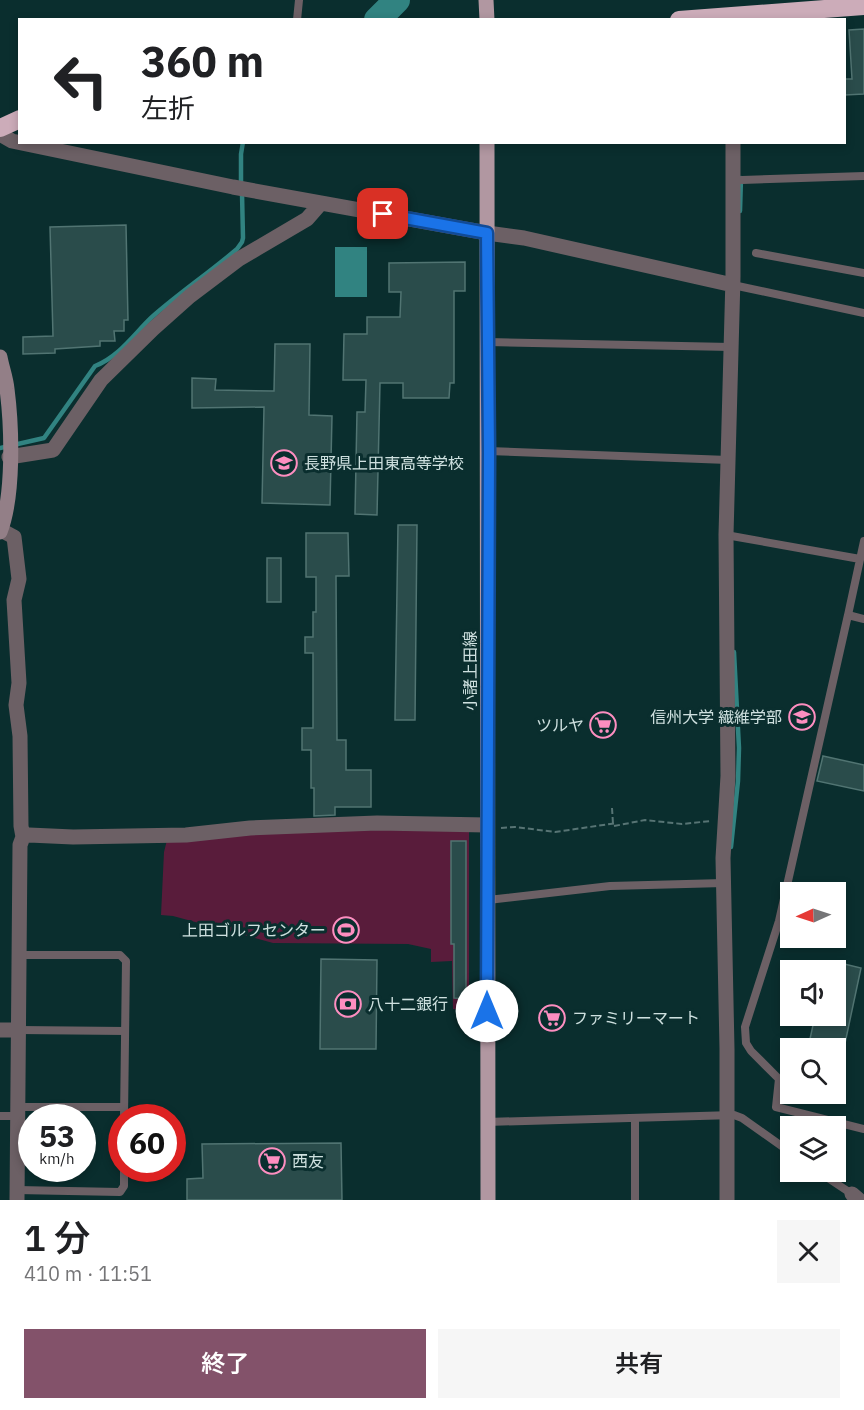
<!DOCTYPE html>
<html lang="ja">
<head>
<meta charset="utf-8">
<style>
  body { margin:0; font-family:"IBM Plex Sans","Noto Sans JP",sans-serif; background:#f6f6f6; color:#202124; height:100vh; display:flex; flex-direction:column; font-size:22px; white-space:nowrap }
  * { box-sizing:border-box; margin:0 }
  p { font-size:20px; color:#757577 }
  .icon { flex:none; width:33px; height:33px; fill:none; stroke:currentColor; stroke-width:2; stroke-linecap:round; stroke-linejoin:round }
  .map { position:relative; height:1200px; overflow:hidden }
  .details { display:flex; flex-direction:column; background:#fff; flex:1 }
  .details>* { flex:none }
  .top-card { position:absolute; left:18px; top:18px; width:828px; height:126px; border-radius:0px; box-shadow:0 3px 9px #0003; background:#fff; color:#202124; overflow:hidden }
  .needle { width:39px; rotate:267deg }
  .tools { position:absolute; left:780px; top:882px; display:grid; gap:12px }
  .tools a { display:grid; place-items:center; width:66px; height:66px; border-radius:0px; background:#fff; box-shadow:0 3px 9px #0003; font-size:30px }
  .speed { position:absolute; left:18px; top:1104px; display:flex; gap:12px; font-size:30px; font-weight:700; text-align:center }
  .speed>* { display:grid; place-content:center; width:78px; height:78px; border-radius:50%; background:#fff; box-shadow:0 3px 9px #0003; line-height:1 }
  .speed small { font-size:15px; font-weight:400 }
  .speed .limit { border:9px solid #d22; background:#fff; color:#111 }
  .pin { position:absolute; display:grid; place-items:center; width:51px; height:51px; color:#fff; margin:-26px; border-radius:12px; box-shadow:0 3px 9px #0006 }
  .me { position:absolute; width:66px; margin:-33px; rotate:0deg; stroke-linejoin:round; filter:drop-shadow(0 0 4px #0008) }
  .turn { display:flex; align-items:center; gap:21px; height:126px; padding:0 24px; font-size:27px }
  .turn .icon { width:78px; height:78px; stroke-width:2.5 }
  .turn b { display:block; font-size:42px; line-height:51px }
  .round { display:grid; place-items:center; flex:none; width:63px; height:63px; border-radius:0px; background:#f6f6f6 }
  .overview { display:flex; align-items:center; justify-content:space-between; height:102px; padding:0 24px }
  h1 { font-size:36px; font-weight:600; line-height:45px }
  .button { display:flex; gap:12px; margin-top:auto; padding:12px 24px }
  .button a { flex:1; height:69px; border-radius:0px; background:#83526a; color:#fff; font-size:24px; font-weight:600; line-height:69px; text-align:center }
  .button a+a { background:#f6f6f6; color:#202124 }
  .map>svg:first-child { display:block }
</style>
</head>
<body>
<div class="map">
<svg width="864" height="1200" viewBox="0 0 864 1200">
  <rect width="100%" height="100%" fill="#0a2e2e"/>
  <!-- green -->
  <path fill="#591c3b" d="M469,829V1010L453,1009L452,961L431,962V949L408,944L273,943L173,916L161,915L164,852L167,840L291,831Z"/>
  <!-- water -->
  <path fill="#318381" d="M335,247H367V297H335Z"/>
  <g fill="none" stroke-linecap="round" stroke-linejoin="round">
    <!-- stream -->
    <path stroke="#318381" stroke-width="4.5" d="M241,184V154L243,142
      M740,211L741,178
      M0,448L44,438L95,366C119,357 134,334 152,317C179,293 209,273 237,249L242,242L243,238L242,193
      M731,847L738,781L739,748L734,652"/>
    <!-- river -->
    <path stroke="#318381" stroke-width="26" d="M377,20L397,0"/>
  </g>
  <!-- building -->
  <path fill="#2a4c4b" stroke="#517472" stroke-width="1.5" d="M864,29V94L845,95L844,79H852L849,30Z
    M126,225L128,320H124V331H114L115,341H100V346L55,349V353L23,354V337L53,336L50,227Z
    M465,262V291H454V383H450L449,398H403V383H380L377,515L355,514L357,412H365L366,380H343L344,334H367V317H400L401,292H389V263Z
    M275,344H310L309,415L332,416L330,505L262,503L264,407L192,408V378L216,379L215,390L274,391Z
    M398,525H417L415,720H395Z
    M306,533H348L349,576H336L337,740H346V770H371V807H335V815L314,816V788H311V750H302V728H313V653H305V637H313V612H316V577H306Z
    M267,558H281V602H267Z
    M823,756L864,765V791L817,781Z
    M451,841H466V999L454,998V944H451Z
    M321,959L377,960L376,1049H320Z
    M836,962L861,968L844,1048H808L815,1016H836Z
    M341,1143L342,1200H187V1179L203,1178L202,1144Z"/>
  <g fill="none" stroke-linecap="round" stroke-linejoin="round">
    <!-- path -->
    <path stroke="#577474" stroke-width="2" stroke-dasharray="6 3" stroke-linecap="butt" d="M612,808L613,824
      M614,826L645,820L682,824L711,821
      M501,828L515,827L555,832L617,823"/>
    <!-- lane -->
    <path stroke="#6c6065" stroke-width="8" d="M297,20L299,0
      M742,180L864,176
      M756,253L864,273
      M733,285L864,313
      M488,342L731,347
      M488,451L728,460
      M726,535L860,559
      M864,541L848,615L864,619
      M848,615L779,921L745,1027L746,1043L751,1051L779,1079L776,1107L864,1129
      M488,900L610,886L724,883
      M19,955H120L126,961L124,1118
      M19,1030L125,1031
      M18,1107H124
      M0,1116H17
      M635,1119V1200
      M487,1122L734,1115L742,1118L790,1152
      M819,1172L852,1194
      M17,1190L120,1192L124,1186V1168"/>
    <!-- street -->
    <path stroke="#6c6065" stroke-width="15" d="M0,134L12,141L233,187L487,233L524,238L733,285
      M9,457L53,450L101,380L153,329L190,296L239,259L307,219L321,203
      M1,530L14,537L19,579L14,600L19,683L16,705L20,736L21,826L23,837L20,845L17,1200
      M23,837L29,835L73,837L186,835L250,828L377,823L487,825
      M0,1030H19
      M852,1194L859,1200
      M727,1200V1049L723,858L728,776L726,535L733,277V142"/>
    <!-- secondary -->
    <path stroke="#937f87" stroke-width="15" d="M0,357C2,368 6,378 7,389C12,428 14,496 0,532"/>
    <!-- primary -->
    <path stroke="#b197a1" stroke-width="15" d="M486,0L487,20
      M487,142L488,1200"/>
    <!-- highway -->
    <path stroke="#ccacb9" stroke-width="18" d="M679,20L864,6
      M0,128L20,119"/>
  </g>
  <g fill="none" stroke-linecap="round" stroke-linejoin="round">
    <!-- route casing -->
    <g stroke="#114b97" stroke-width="15">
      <path id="route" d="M383,214L487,233L489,452L487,1011"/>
    </g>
    <!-- route -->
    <use href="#route" stroke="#1a73e8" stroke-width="10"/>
  </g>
  <!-- icons -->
  <defs>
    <g id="school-ring" transform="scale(1.35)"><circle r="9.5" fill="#0a2e2e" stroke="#fd8ec0" stroke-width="1.5"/><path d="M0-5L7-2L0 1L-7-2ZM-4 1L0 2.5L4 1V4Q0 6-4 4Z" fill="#fd8ec0"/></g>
    <g id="university-ring" transform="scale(1.35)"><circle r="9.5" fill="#0a2e2e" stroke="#fd8ec0" stroke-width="1.5"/><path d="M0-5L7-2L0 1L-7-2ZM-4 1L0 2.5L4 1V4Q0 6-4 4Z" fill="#fd8ec0"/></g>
    <g id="supermarket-ring" transform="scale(1.35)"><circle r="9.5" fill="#0a2e2e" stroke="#fd8ec0" stroke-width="1.5"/><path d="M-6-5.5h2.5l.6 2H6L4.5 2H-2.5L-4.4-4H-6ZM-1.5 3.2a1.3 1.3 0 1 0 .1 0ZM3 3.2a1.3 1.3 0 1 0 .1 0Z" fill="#fd8ec0"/></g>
    <g id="stadium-ring" transform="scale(1.35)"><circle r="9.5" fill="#0a2e2e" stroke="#fd8ec0" stroke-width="1.5"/><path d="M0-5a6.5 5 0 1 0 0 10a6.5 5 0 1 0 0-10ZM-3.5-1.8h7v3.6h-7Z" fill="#fd8ec0"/></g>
    <g id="bank-ring" transform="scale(1.35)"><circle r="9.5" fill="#0a2e2e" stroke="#fd8ec0" stroke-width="1.5"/><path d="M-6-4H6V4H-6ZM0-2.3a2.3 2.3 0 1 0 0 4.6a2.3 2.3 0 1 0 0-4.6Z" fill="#fd8ec0"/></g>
  </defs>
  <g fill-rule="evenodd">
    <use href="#school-ring" x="284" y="463"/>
    <use href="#university-ring" x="802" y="717"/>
    <use href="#supermarket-ring" x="603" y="725"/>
    <use href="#stadium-ring" x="346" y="930"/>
    <use href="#bank-ring" x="348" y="1004"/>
    <use href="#supermarket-ring" x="552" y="1018"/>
    <use href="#supermarket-ring" x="272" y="1161"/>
  </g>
  <g text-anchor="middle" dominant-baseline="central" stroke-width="6" stroke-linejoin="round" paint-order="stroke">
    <!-- poi labels -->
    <g font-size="16" fill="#cee0df" stroke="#0a2e2e" text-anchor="start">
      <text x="304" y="463">長野県上田東高等学校</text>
      <text x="782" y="717" text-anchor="end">信州大学 繊維学部</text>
      <text x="584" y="725" text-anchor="end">ツルヤ</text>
      <text x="326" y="930" text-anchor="end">上田ゴルフセンター</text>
      <text x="368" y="1004">八十二銀行</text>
      <text x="572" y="1018">ファミリーマート</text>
      <text x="292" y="1161">西友</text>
    </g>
    <!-- street labels -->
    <g font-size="16" fill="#cee0df" stroke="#0a2e2e">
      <text transform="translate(470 671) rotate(-90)">小諸上田線</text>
    </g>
  </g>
</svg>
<div class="tools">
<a><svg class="needle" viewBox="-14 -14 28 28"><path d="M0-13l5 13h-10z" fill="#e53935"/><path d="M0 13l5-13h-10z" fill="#757577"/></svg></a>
<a><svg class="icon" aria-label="sound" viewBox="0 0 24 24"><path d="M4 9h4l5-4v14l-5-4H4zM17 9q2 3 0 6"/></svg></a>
<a><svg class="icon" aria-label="search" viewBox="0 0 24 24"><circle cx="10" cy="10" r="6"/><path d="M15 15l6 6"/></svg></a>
<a><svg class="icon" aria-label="layers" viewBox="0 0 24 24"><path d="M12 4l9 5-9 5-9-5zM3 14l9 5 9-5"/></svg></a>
</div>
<div class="speed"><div>53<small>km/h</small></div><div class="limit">60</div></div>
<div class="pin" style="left:383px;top:214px;background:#d93025"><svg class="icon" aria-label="arrive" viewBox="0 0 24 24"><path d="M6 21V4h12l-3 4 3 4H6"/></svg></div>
<svg class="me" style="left:487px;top:1011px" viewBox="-20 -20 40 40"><circle r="19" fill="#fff"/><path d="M0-13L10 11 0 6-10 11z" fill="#1a73e8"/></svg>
<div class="top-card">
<div class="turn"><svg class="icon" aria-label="left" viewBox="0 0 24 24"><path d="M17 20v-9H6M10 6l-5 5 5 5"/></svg><div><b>360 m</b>左折</div></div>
</div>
</div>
<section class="details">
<div class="overview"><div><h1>1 分</h1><p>410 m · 11:51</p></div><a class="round"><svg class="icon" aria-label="close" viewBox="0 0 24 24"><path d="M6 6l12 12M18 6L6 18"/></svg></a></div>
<div class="button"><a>終了</a><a>共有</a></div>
</section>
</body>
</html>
